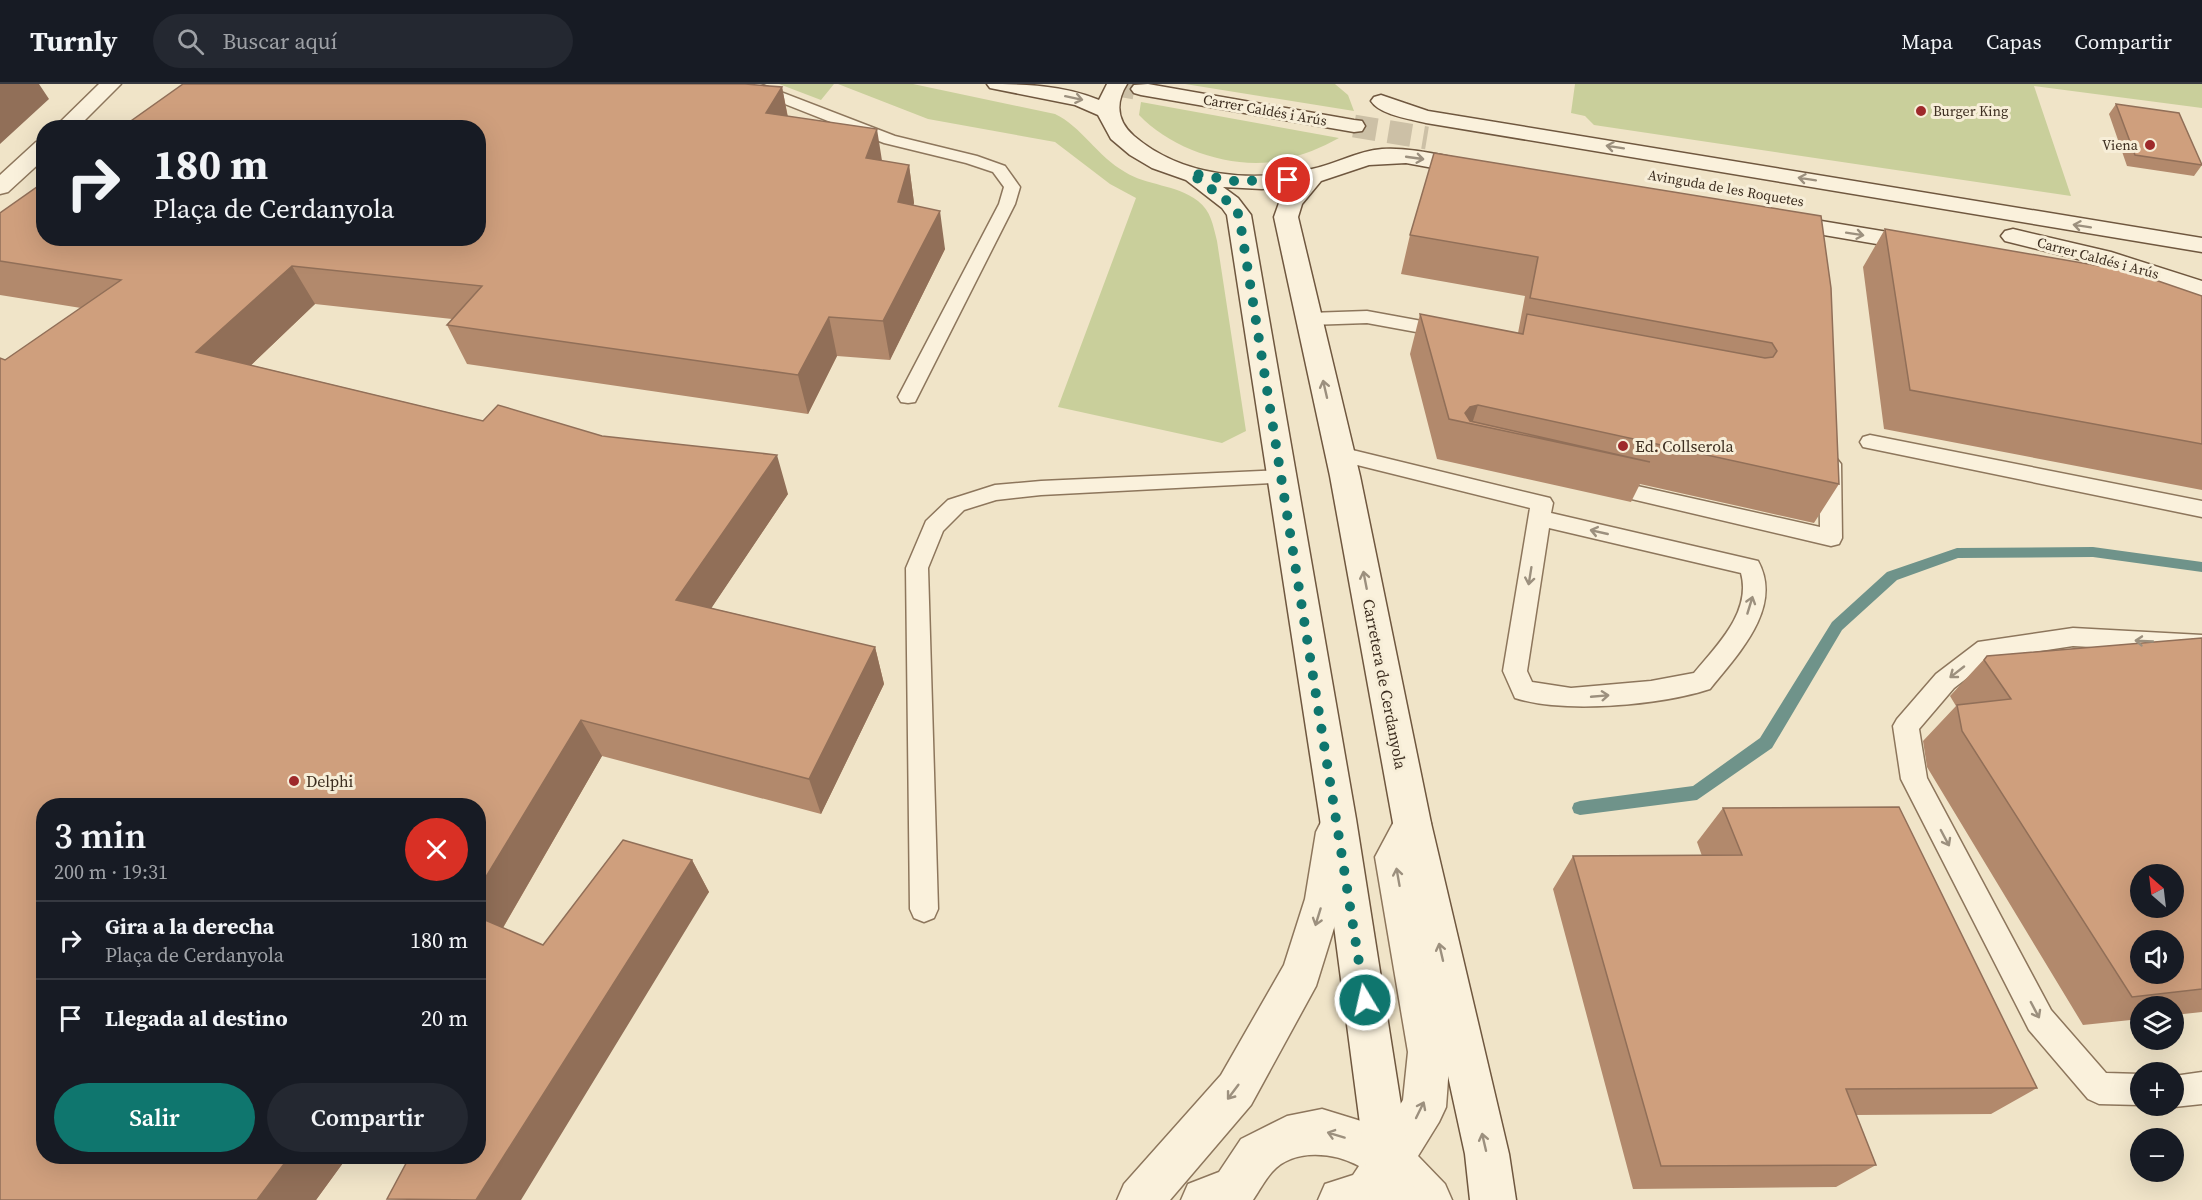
<!DOCTYPE html>
<html lang="es">
<head>
<meta charset="utf-8">
<style>
  body { margin:0; font-family:"Source Serif 4",serif; background:#242831; color:#f1f3f6; height:100vh; display:flex; flex-direction:column; font-size:22px; white-space:nowrap }
  * { box-sizing:border-box; margin:0 }
  p { font-size:20px; color:#9ea1a6 }
  .icon { flex:none; width:33px; height:33px; fill:none; stroke:currentColor; stroke-width:2; stroke-linecap:round; stroke-linejoin:round }
  .map { position:relative; flex:1; overflow:hidden }
  .side { position:absolute; left:36px; top:714px; width:450px; height:366px; display:flex; flex-direction:column; background:#171b24; border-radius:24px; box-shadow:0 6px 24px #0002 }
  .side>* { flex:none }
  .hud { position:absolute; left:36px; top:36px; width:450px; height:126px; border-radius:24px; box-shadow:0 6px 24px #0002; background:#171b24; color:#f1f3f6; overflow:hidden }
  .needle { width:39px; rotate:332deg }
  .controls { position:absolute; left:2130px; top:780px; display:grid; gap:12px }
  .controls a { display:grid; place-items:center; width:54px; height:54px; border-radius:50%; background:#171b24; box-shadow:0 6px 24px #0002; font-size:30px }
  .pin { position:absolute; display:grid; place-items:center; width:51px; height:51px; color:#fff; margin:-26px; border:3px solid #fff; border-radius:50%; box-shadow:0 2px 6px #0007 }
  .me { position:absolute; width:66px; margin:-33px; rotate:351deg; stroke-linejoin:round; filter:drop-shadow(0 0 4px #0008) }
  .turn { display:flex; align-items:center; gap:21px; height:126px; padding:0 18px; font-size:27px }
  .turn .icon { width:78px; height:78px; stroke-width:2.5 }
  .turn b { display:block; font-size:42px; line-height:51px }
  .round { display:grid; place-items:center; flex:none; width:63px; height:63px; border-radius:32px; background:#242831 }
  .headline { display:flex; align-items:center; justify-content:space-between; height:102px; padding:0 18px }
  h1 { font-size:36px; font-weight:600; line-height:45px }
  .primary-button { display:flex; gap:12px; margin-top:auto; padding:12px 18px }
  .primary-button a { flex:1; height:69px; border-radius:36px; background:#0f766e; color:#fff; font-size:24px; font-weight:600; line-height:69px; text-align:center }
  .primary-button a+a { background:#242831; color:#f1f3f6 }
  ul { padding:0; list-style:none }
  li { display:flex; align-items:center; gap:18px; height:78px; padding:0 18px; border-top:2px solid #363941 }
  li div { flex:1 }
  li b { display:block; font-size:22px }
  li em { font-style:normal }
  header { display:flex; align-items:center; gap:36px; box-sizing:border-box; height:84px; padding:0 30px; background:#171b24; border-bottom:2px solid #363941 }
  header strong { font-size:28px }
  nav { display:flex; gap:33px; margin-inline-start:auto; font-size:21px }
  .search { width:420px; height:54px; background:#242831; display:flex; align-items:center; gap:15px; box-sizing:border-box; padding:0 21px; border-radius:33px; color:#9ea1a6; font-size:22px }
  .map>svg:first-child { display:block }
</style>
</head>
<body>
<header>
<strong>Turnly</strong>
<div class="search"><svg class="icon" aria-label="search" viewBox="0 0 24 24"><circle cx="10" cy="10" r="6"/><path d="M15 15l6 6"/></svg>Buscar aquí</div>
<nav><a>Mapa</a><a>Capas</a><a>Compartir</a></nav>
</header>
<div class="map">
<svg width="2202" height="1116" viewBox="0 0 2202 1116">
  <rect width="100%" height="100%" fill="#f0e4c8"/>
  <!-- green -->
  <path fill="#c9cf9b" d="M779,0H834L821,16Z
    M838,0H913L1055,30C1081,42 1097,72 1125,88C1147,102 1176,100 1198,117C1211,127 1213,141 1217,157L1246,347L1222,359L1058,323L1136,114L1110,100L1055,58L928,35Z
    M1185,0H1335L1348,11L1354,27Z
    M1575,0H2202V24L2034,2L2071,112L1594,41L1585,32L1571,29Z
    M1141,18L1339,54C1321,64 1303,71 1283,76C1235,87 1172,66 1139,31Z"/>
  <g fill="none" stroke-linecap="round" stroke-linejoin="round">
    <!-- stream -->
    <path fill="#6f938a" fill-rule="evenodd" d="M2093,463L2202,478V488L2093,473L1958,474L1897,496L1842,546L1772,664L1697,716L1580,731L1574,729L1572,724L1574,719L1580,717L1693,702L1760,654L1832,538L1887,488L1957,464Z"/>
    <!-- secondary-tunnel -->
    <path stroke="#ccc0a6" stroke-width="23" stroke-dasharray="23 12" stroke-linecap="butt" d="M1112,0L1141,5
      M1354,42L1427,54"/>
    <!-- lane casing -->
    <g stroke="#8d765c" stroke-width="3">
      <path id="lane" d="M740,0H760L895,52L977,72L1005,82L1020,103L1015,120L915,318L908,319L901,318L898,313L999,120L1004,103L993,88L966,79L884,59L742,3Z
        M1367,227L1449,242L1456,244L1458,248L1456,252L1449,254L1367,239L1309,241L1302,239L1300,235L1302,231L1309,229Z
        M1870,351L2202,417V433L1863,363L1860,358L1863,353Z
        M1340,363L1550,414L1553,419L1551,429L1758,477C1784,524 1737,571 1710,605C1661,621 1564,630 1515,614L1503,587L1530,424L1333,375L1330,370L1333,365ZM1549,444L1741,489C1752,528 1716,562 1694,589L1651,597L1571,604L1532,598L1527,587Z
        M1830,373L1837,375L1841,380L1842,454L1839,460L1831,462L1606,409L1598,407L1595,402L1598,397L1606,395L1820,443L1819,380L1823,375Z
        M1282,386L1290,388L1293,393L1290,398L1041,411L996,416L964,426L943,447L928,484L938,825L934,834L924,838L914,834L910,825L906,484L926,437L948,416L995,401L1041,397Z
        M2073,544L2202,551V569L2073,562L1993,574L1954,604L1919,645L1927,694L2051,926L2106,989L2140,990V1021L2099,1020L2088,1015L2029,946L1901,695L1893,642L1897,635L1936,590L1978,558Z
        M2202,988V1020L2174,1023L2171,1022H2174V992Z"/>
    </g>
    <!-- street casing -->
    <g stroke="#8d765c" stroke-width="3">
      <path id="street" d="M99,0H121L77,44H54Z
        M44,57V75L8,108L0,110V91L36,58Z
        M1412,723L1425,728L1431,739L1413,774L1450,968L1446,1023L1439,1038L1418,1072L1445,1100L1452,1116H1398L1393,1111L1390,1116H1318L1325,1100L1353,1091L1359,1082C1334,1068 1293,1064 1272,1088C1265,1096 1259,1107 1253,1116H1181L1188,1100L1219,1088L1241,1055L1287,1032L1322,1025L1361,1037L1383,1047L1403,1016L1408,968L1375,773L1399,728Z
        M1335,732L1348,736L1354,748L1343,815L1316,902L1251,1021L1170,1116H1117L1124,1100L1221,991L1284,881L1305,815L1316,748L1322,736Z"/>
    </g>
    <!-- secondary casing -->
    <g stroke="#6f573f" stroke-width="3">
      <path id="secondary" d="M987,0C1024,0 1064,1 1099,16L1107,0H1127C1115,19 1117,37 1134,52C1182,93 1252,99 1312,85C1336,80 1357,67 1382,65C1414,63 1446,73 1477,78L1485,80L1488,85L1485,90L1477,92L1406,79L1369,81L1321,97L1302,120L1298,133L1360,392L1431,739L1509,1070L1516,1116H1470L1465,1070L1393,739L1330,392L1274,133L1279,119L1292,102L1262,105L1223,103L1238,114L1251,131L1356,735L1416,1116H1370L1320,735L1227,131L1222,124L1186,96L1152,84L1130,71L1111,55L1098,31L1075,21L990,4Z
        M1148,0L1354,36L1362,37L1365,42L1362,47L1354,48L1141,11L1134,9L1131,5L1134,1Z
        M1381,11L1428,27L2202,154V168L1426,39C1410,35 1380,31 1371,17L1374,13Z
        M1779,130L1924,154L1933,156L1936,161L1933,166L1924,168L1771,142L1767,137L1771,132Z
        M2013,145L2111,168L2202,197V213L2094,179L2005,157L2001,152L2005,147Z"/>
    </g>
    <!-- lane -->
    <use href="#lane" fill="#faf1dc" fill-rule="evenodd"/>
    <!-- street -->
    <use href="#street" fill="#faf1dc" fill-rule="evenodd"/>
    <!-- secondary -->
    <use href="#secondary" fill="#faf1dc" fill-rule="evenodd"/>
  </g>
  <!-- wall -->
  <path fill="#b2896c" d="M782,3L788,33L882,77L909,81L914,119L913,121L945,165L890,276L837,272L808,330L467,280L447,241L452,235L315,220L251,281L788,410L711,524L875,563L884,600L821,730L602,672L503,844L543,861L692,776L709,808L478,1072L44,722L348,1072L316,1116H0L5,276L81,224L0,211V129Z
    M2116,20L2202,81L2194,92L2127,82L2109,30Z
    M1821,132L1839,400L1814,439L1640,400L1631,418L1437,375L1410,270L1420,230L1518,249L1525,212L1401,190L1410,151Z
    M1885,145L2202,212V406L1884,345L1863,183Z
    M2202,554V928L2174,931V922H2140V935L2083,941L1927,683L1923,657L1956,622L1950,612L1987,572Z
    M1723,724L2037,1004L1991,1030L1856,1031L1876,1081L1836,1103L1633,1105L1553,805L1573,772H1702L1697,758Z"/>
  <!-- shaded-wall -->
  <path fill="#916f58" d="M0,0H39L49,15L0,60Z
    M782,3L789,40L766,29Z
    M877,45L883,83L866,74Z
    M909,81L914,119L904,157L898,118Z
    M940,127L945,165L890,276L883,237Z
    M292,182L315,220L224,307L196,268Z
    M829,233L837,272L808,330L798,291Z
    M1478,321L1472,340L1465,329L1470,323Z
    M777,371L788,410L692,553L676,516Z
    M875,563L884,600L821,730L809,695Z
    M581,636L602,672L494,859L478,842V806Z
    M692,776L709,808L521,1116H476Z
    M290,1072H348L316,1116H257Z"/>
  <!-- building -->
  <path fill="#cf9f7d" stroke="#916f58" stroke-width="1.5" fill-rule="evenodd" d="M183,0H745L782,3L766,29L877,45L866,74L909,81L898,118L940,127L883,237L829,233L798,291L447,241L482,202L292,182L196,268L483,337L498,321L602,352L777,371L676,516L875,563L809,695L581,636L478,806V722H44V1072H290L257,1116H0V274L5,276L121,196L0,177V129L44,98V154H478V44H121Z
    M2116,20L2179,29L2202,81L2135,71Z
    M1434,69L1821,132L1831,204L1839,400L1478,321L1470,323L1465,329L1470,337L1650,378L1449,335L1420,230L1523,250L1527,230L1765,274L1773,273L1777,267L1772,259L1530,214L1538,173L1410,151Z
    M1885,145L2129,187L2202,212V360L1910,306Z
    M2202,554V905L2132,913L1962,647L1957,621L2011,615L1984,576L1987,572ZM2140,790H2174V824H2140ZM2140,856H2174V890H2140Z
    M1899,723L2037,1004L1846,1005L1876,1081L1661,1082L1573,772L1742,771L1723,724Z
    M623,756L692,776L476,1116L387,1115L410,1072H478V833L543,861Z"/>
  <!-- one-way arrows -->
  <defs><path id="oneway-shaft" d="M-6 0H5M1.5-3L5.5 0L1.5 3" fill="none" stroke-width="1.6" stroke-linecap="round" stroke-linejoin="round" transform="scale(1.5)"/></defs>
  <g stroke="#9c907e">
    <use href="#oneway-shaft" transform="translate(1074 14) rotate(12)"/>
    <use href="#oneway-shaft" transform="translate(1615 63) rotate(-171)"/>
    <use href="#oneway-shaft" transform="translate(1415 74) rotate(8)"/>
    <use href="#oneway-shaft" transform="translate(1807 95) rotate(-171)"/>
    <use href="#oneway-shaft" transform="translate(2082 142) rotate(-171)"/>
    <use href="#oneway-shaft" transform="translate(1855 150) rotate(9)"/>
    <use href="#oneway-shaft" transform="translate(1325 305) rotate(-103)"/>
    <use href="#oneway-shaft" transform="translate(1599 448) rotate(-167)"/>
    <use href="#oneway-shaft" transform="translate(1530 492) rotate(99)"/>
    <use href="#oneway-shaft" transform="translate(1365 496) rotate(-101)"/>
    <use href="#oneway-shaft" transform="translate(1750 521) rotate(-73)"/>
    <use href="#oneway-shaft" transform="translate(2144 557) rotate(-177)"/>
    <use href="#oneway-shaft" transform="translate(1957 588) rotate(142)"/>
    <use href="#oneway-shaft" transform="translate(1600 612) rotate(-5)"/>
    <use href="#oneway-shaft" transform="translate(1945 754) rotate(62)"/>
    <use href="#oneway-shaft" transform="translate(1398 793) rotate(-100)"/>
    <use href="#oneway-shaft" transform="translate(1318 833) rotate(107)"/>
    <use href="#oneway-shaft" transform="translate(1441 868) rotate(-103)"/>
    <use href="#oneway-shaft" transform="translate(2035 926) rotate(62)"/>
    <use href="#oneway-shaft" transform="translate(1233 1008) rotate(127)"/>
    <use href="#oneway-shaft" transform="translate(1420 1026) rotate(-64)"/>
    <use href="#oneway-shaft" transform="translate(1336 1051) rotate(-163)"/>
    <use href="#oneway-shaft" transform="translate(1484 1058) rotate(-103)"/>
  </g>
  <g fill="none" stroke-linecap="round" stroke-linejoin="round">
    <!-- route -->
    <path stroke="#0f766e" stroke-width="10" stroke-dasharray="0 18" d="M1288,96L1234,97L1190,89L1230,119L1239,131L1365,916"/>
  </g>
  <!-- markers -->
  <g fill="#9e2a2b" stroke="#f7eed8" stroke-width="2">
    <circle cx="1921" cy="27" r="6"/>
    <circle cx="2150" cy="61" r="6"/>
    <circle cx="1623" cy="362" r="6"/>
    <circle cx="294" cy="697" r="6"/>
  </g>
  <g text-anchor="middle" dominant-baseline="central" stroke-width="6" stroke-linejoin="round" paint-order="stroke">
    <!-- far-street labels -->
    <g font-size="14" fill="#3d2e20" stroke="#f7eed8">
      <text transform="translate(1265 26) rotate(10)">Carrer Caldés i Arús</text>
      <text transform="translate(1726 104) rotate(10)">Avinguda de les Roquetes</text>
      <text transform="translate(2098 174) rotate(15)">Carrer Caldés i Arús</text>
    </g>
    <!-- far-poi labels -->
    <g font-size="14" fill="#3d2e20" stroke="#f7eed8" text-anchor="start">
      <text x="1933" y="27">Burger King</text>
      <text x="2138" y="61" text-anchor="end">Viena</text>
    </g>
    <!-- poi labels -->
    <g font-size="16" fill="#3d2e20" stroke="#f7eed8" text-anchor="start">
      <text x="1635" y="362">Ed. Collserola</text>
      <text x="306" y="697">Delphi</text>
    </g>
    <!-- street labels -->
    <g font-size="16" fill="#3d2e20" stroke="#f7eed8">
      <text transform="translate(1385 600) rotate(79)">Carretera de Cerdanyola</text>
    </g>
  </g>
</svg>
<div class="controls">
<a><svg class="needle" viewBox="-14 -14 28 28"><path d="M0-13l5 13h-10z" fill="#e53935"/><path d="M0 13l5-13h-10z" fill="#9ea1a6"/></svg></a>
<a><svg class="icon" aria-label="sound" viewBox="0 0 24 24"><path d="M4 9h4l5-4v14l-5-4H4zM17 9q2 3 0 6"/></svg></a>
<a><svg class="icon" aria-label="layers" viewBox="0 0 24 24"><path d="M12 4l9 5-9 5-9-5zM3 14l9 5 9-5"/></svg></a>
<a>+</a>
<a>−</a>
</div>
<div class="pin" style="left:1288px;top:96px;background:#d93025"><svg class="icon" aria-label="arrive" viewBox="0 0 24 24"><path d="M6 21V4h12l-3 4 3 4H6"/></svg></div>
<svg class="me" style="left:1365px;top:916px" viewBox="-20 -20 40 40"><circle r="17" fill="#0f766e" stroke="#fff" stroke-width="3"/><path d="M0-11L8 9 0 5-8 9z" fill="#fff"/></svg>
<div class="hud">
<div class="turn"><svg class="icon" aria-label="right" viewBox="0 0 24 24"><path d="M7 20v-9h11M14 6l5 5-5 5"/></svg><div><b>180 m</b>Plaça de Cerdanyola</div></div>
</div>
<section class="side">
<div class="headline"><div><h1>3 min</h1><p>200 m · 19:31</p></div><a class="round" style="background:#d93025;color:#fff"><svg class="icon" aria-label="close" viewBox="0 0 24 24"><path d="M6 6l12 12M18 6L6 18"/></svg></a></div>
<ul>
<li><svg class="icon" aria-label="right" viewBox="0 0 24 24"><path d="M7 20v-9h11M14 6l5 5-5 5"/></svg><div><b>Gira a la derecha</b><p>Plaça de Cerdanyola</p></div><em>180 m</em></li>
<li><svg class="icon" aria-label="arrive" viewBox="0 0 24 24"><path d="M6 21V4h12l-3 4 3 4H6"/></svg><div><b>Llegada al destino</b></div><em>20 m</em></li>
</ul>
<div class="primary-button"><a>Salir</a><a>Compartir</a></div>
</section>
</div>
</body>
</html>
